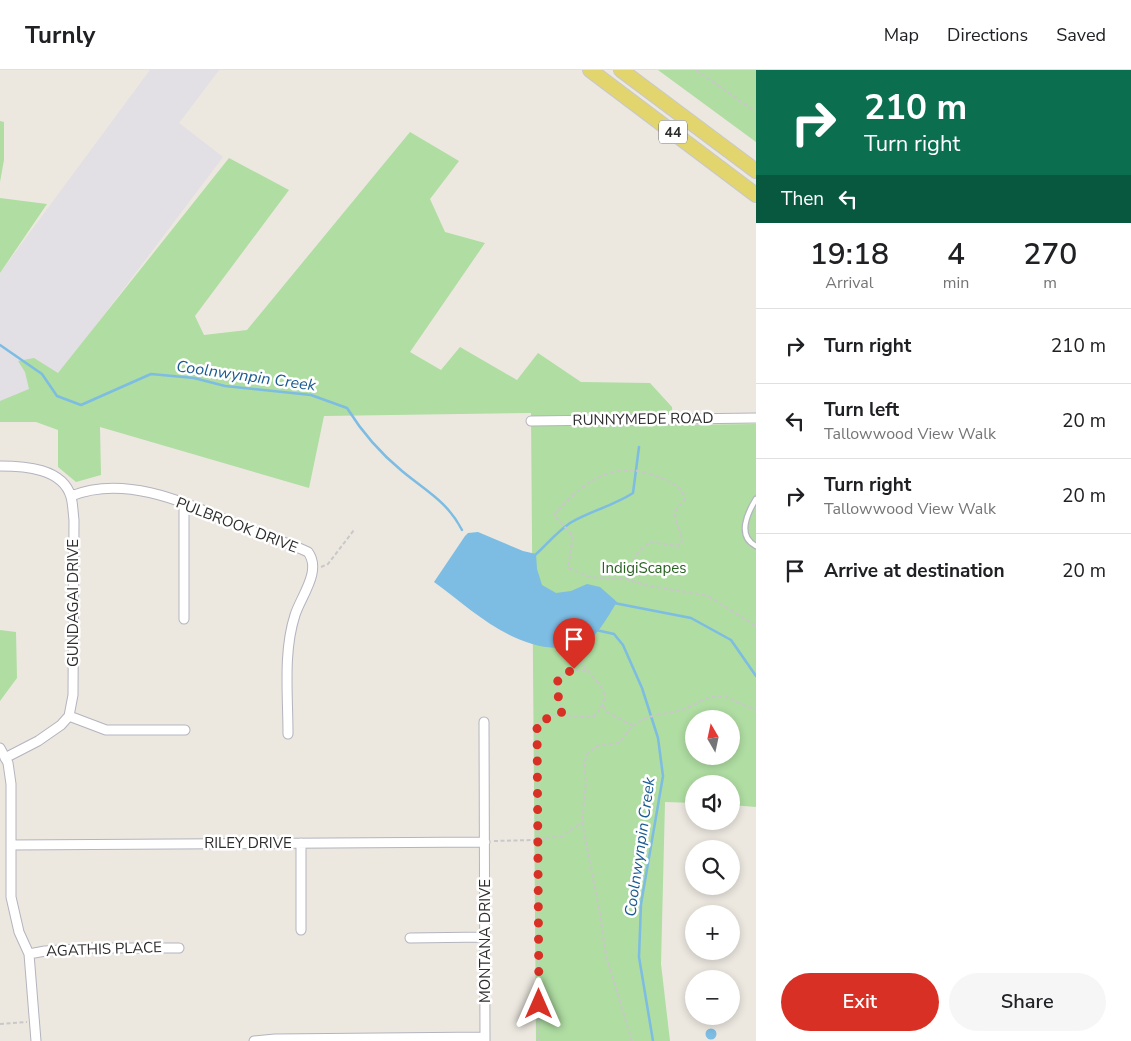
<!DOCTYPE html>
<html lang="en">
<head>
<meta charset="utf-8">
<style>
  body { margin:0; font-family:"Nunito Sans",sans-serif; background:#f6f6f6; color:#202124; height:100vh; display:flex; flex-direction:column; font-size:19px; white-space:nowrap }
  * { box-sizing:border-box; margin:0 }
  p { font-size:16px; color:#757577 }
  .icon { flex:none; width:28px; height:28px; fill:none; stroke:currentColor; stroke-width:2; stroke-linecap:round; stroke-linejoin:round }
  .map { position:relative; flex:1; overflow:hidden }
  .sheet { display:flex; flex-direction:column; background:#fff; width:375px }
  .sheet>* { flex:none }
  .banner { background:#0b6e4f; color:#fff; overflow:hidden }
  .needle { width:32px; rotate:351deg }
  .tools { position:absolute; left:685px; top:640px; display:grid; gap:10px }
  .tools a { display:grid; place-items:center; width:55px; height:55px; border-radius:50%; background:#fff; box-shadow:0 2px 8px #0003; font-size:25px }
  .pin { position:absolute; display:grid; place-items:center; width:42px; height:42px; color:#fff; margin:-51px -21px; border-radius:50% 50% 50% 0; rotate:-45deg; box-shadow:0 0 5px #0007 }
  .pin .icon { rotate:45deg }
  .me { position:absolute; width:55px; margin:-28px; rotate:0deg; stroke-linejoin:round; filter:drop-shadow(0 0 4px #0008) }
  .turn { display:flex; align-items:center; gap:18px; height:105px; padding:0 25px; font-size:22px }
  .turn .icon { width:65px; height:65px; stroke-width:2.5 }
  .turn b { display:block; font-size:35px; line-height:42px }
  .then { display:flex; align-items:center; height:48px; padding:0 25px; background:#0003; gap:10px; font-size:19px }
  .eta { display:flex; justify-content:space-evenly; align-items:center; height:85px; text-align:center }
  .eta b { font-size:30px; font-weight:600; line-height:35px }
  .action { display:flex; gap:10px; margin-top:auto; padding:10px 25px }
  .action a { flex:1; height:58px; border-radius:30px; background:#d93025; color:#fff; font-size:20px; font-weight:600; line-height:58px; text-align:center }
  .action a+a { background:#f6f6f6; color:#202124 }
  ul { padding:0; list-style:none }
  li { display:flex; align-items:center; gap:15px; height:75px; padding:0 25px; border-top:1px solid #e0e0e0 }
  li div { flex:1 }
  li b { display:block; font-size:19px }
  li em { font-style:normal }
  header { display:flex; align-items:center; gap:30px; box-sizing:border-box; height:70px; padding:0 25px; background:#fff; border-bottom:1px solid #e0e0e0 }
  header strong { font-size:24px }
  nav { display:flex; gap:28px; margin-inline-start:auto; font-size:18px }
  main { display:flex; flex:1; min-height:0 }
  .map>svg:first-child { display:block }
</style>
</head>
<body>
<header>
<strong>Turnly</strong>
<nav><a>Map</a><a>Directions</a><a>Saved</a></nav>
</header>
<main>
<div class="map">
<svg width="756" height="971" viewBox="0 0 756 971">
  <rect width="100%" height="100%" fill="#ece8e0"/>
  <!-- industrial -->
  <path fill="#e2dfe5" d="M150,0H219L179,53L223,87L32,340H0V203Z"/>
  <!-- green -->
  <path fill="#afdda2" fill-rule="evenodd" d="M658,0H756V72Z
    M0,51L4,52V90L0,112Z
    M410,62L459,91L430,129L445,162L485,173L410,282L441,300L460,277L517,310L538,283L581,312L650,313L672,337L673,355L756,354V737L731,735V714H694V733L665,732L661,894L670,971H536L531,343L324,346L309,418L100,357L101,405L76,412L58,397V360L36,352H0V331L29,319L25,302L18,291L34,288L58,303L229,88L289,120L195,246L204,265L247,260ZM694,649H731V686H694Z
    M0,128L47,134L0,203Z
    M0,560L16,562L17,608L0,631Z"/>
  <!-- water -->
  <path fill="#7dbce3" d="M478,462L523,481L536,484L537,499L542,515L556,523L571,521L587,514L600,517L617,532C607,548 595,571 577,578C572,580 563,578 557,578C508,576 471,539 434,512L465,466L468,463Z
    M705.5 964a5.5 5.5 0 1 1 11 0a5.5 5.5 0 1 1-11 0Z"/>
  <g fill="none" stroke-linecap="round" stroke-linejoin="round">
    <!-- stream -->
    <path stroke="#7dbce3" stroke-width="2.5" d="M0,275L42,304L57,326L81,335L151,304L194,308L225,316L311,325L347,338C362,362 380,383 402,401C426,421 447,431 462,460
      M535,485C546,475 557,462 570,453C590,441 613,436 633,423L639,377
      M614,533L691,548L731,570L756,606
      M596,560L614,564L623,575L642,618L658,668L663,706L641,834L639,887L653,971"/>
    <!-- lane casing -->
    <g stroke="#b3b4be" stroke-width="7">
      <path id="lane" d="M756,429C748,442 736,466 756,476"/>
    </g>
    <!-- street casing -->
    <g stroke="#b3b4be" stroke-width="11">
      <path id="street" d="M531,351L756,348
        M0,396C24,396 63,398 71,427C73,434 73,443 74,450L73,625L69,646L61,655L38,671L5,688
        M71,426C130,402 196,438 250,460C269,468 289,473 308,482C322,501 301,526 295,545C283,582 288,625 288,664
        M184,549V433
        M69,646L106,660H185
        M484,652L485,971
        M0,678L8,693L11,714V827L19,862L29,884L36,971
        M11,775L485,772
        M301,860V773
        M410,868L485,867
        M29,884L45,881L93,878H179
        M254,971L275,969L485,967"/>
    </g>
    <!-- primary casing -->
    <g stroke="#c8c8c8" stroke-width="16">
      <path id="primary" d="M590,0L756,125
        M621,0L756,101"/>
    </g>
    <!-- path -->
    <path stroke="#c8c8c8" stroke-width="2" stroke-dasharray="4 2.5" stroke-linecap="butt" d="M696,0L756,42
      M321,497L328,494L354,460
      M626,509L638,482L650,472L677,476L681,474C685,462 670,449 677,438C679,435 683,433 685,430C683,417 673,413 661,408C616,388 584,410 554,445L573,466L568,498L590,507L626,509L645,515L708,526L756,556
      M572,580C580,584 580,592 586,599C602,618 614,624 593,647H571L562,642L556,617L559,607L573,599L579,601L587,600
      M603,636L607,642L633,656
      M494,771L533,770L562,766L582,752
      M0,954L27,952
      M539,971L537,653L562,642
      M632,971L606,886L600,844L582,752L586,712L584,694L587,684L597,676L619,673C625,666 630,657 637,653C652,642 674,645 689,637C699,632 710,625 722,626C734,628 741,637 754,638L756,641"/>
    <!-- lane -->
    <use href="#lane" stroke="#fff" stroke-width="4.5"/>
    <!-- street -->
    <use href="#street" stroke="#fff" stroke-width="9"/>
    <!-- primary -->
    <use href="#primary" stroke="#e3d56d" stroke-width="14"/>
  </g>
  <g fill="none" stroke-linecap="round" stroke-linejoin="round">
    <!-- route -->
    <path stroke="#d93025" stroke-width="9" stroke-dasharray="0 16.2" d="M539,934L537,653L562,642L556,617L559,607L574,599"/>
  </g>
  <g text-anchor="middle" dominant-baseline="central" stroke-width="5" stroke-linejoin="round" paint-order="stroke">
    <!-- shield labels -->
    <rect fill="#fff" stroke="#6b6b6b" stroke-width="1" x="659" y="50.5" width="28" height="23" rx="4"/>
    <g font-size="14" font-weight="bold" fill="#2c2c2c">
      <text x="673" y="62">44</text>
    </g>
    <!-- street labels -->
    <g font-size="15" fill="#2c2c2c" stroke="#fff">
      <text transform="translate(643 349) rotate(-1)">RUNNYMEDE ROAD</text>
      <text transform="translate(237 455) rotate(21)">PULBROOK DRIVE</text>
      <text transform="translate(73 533) rotate(-90)">GUNDAGAI DRIVE</text>
      <text x="248" y="773">RILEY DRIVE</text>
      <text transform="translate(485 871) rotate(-90)">MONTANA DRIVE</text>
      <text transform="translate(104 879) rotate(-2)">AGATHIS PLACE</text>
    </g>
    <!-- park labels -->
    <g font-size="15" fill="#286322" stroke="#fff">
      <text x="644" y="498">IndigiScapes</text>
    </g>
    <!-- water labels -->
    <g font-size="16" font-style="italic" fill="#1b5b91" stroke="#fff">
      <text transform="translate(246 306) rotate(8)">Coolnwynpin Creek</text>
      <text transform="translate(640 777) rotate(-82)">Coolnwynpin Creek</text>
    </g>
  </g>
</svg>
<div class="tools">
<a><svg class="needle" viewBox="-14 -14 28 28"><path d="M0-13l5 13h-10z" fill="#e53935"/><path d="M0 13l5-13h-10z" fill="#757577"/></svg></a>
<a><svg class="icon" aria-label="sound" viewBox="0 0 24 24"><path d="M4 9h4l5-4v14l-5-4H4zM17 9q2 3 0 6"/></svg></a>
<a><svg class="icon" aria-label="search" viewBox="0 0 24 24"><circle cx="10" cy="10" r="6"/><path d="M15 15l6 6"/></svg></a>
<a>+</a>
<a>−</a>
</div>
<div class="pin" style="left:574px;top:599px;background:#d93025"><svg class="icon" aria-label="arrive" viewBox="0 0 24 24"><path d="M6 21V4h12l-3 4 3 4H6"/></svg></div>
<svg class="me" style="left:539px;top:934px" viewBox="-20 -20 40 40"><path d="M0-17L14 15 0 8-14 15z" fill="#d93025" stroke="#fff" stroke-width="4"/></svg>
</div>
<section class="sheet">
<div class="banner">
<div class="turn"><svg class="icon" aria-label="right" viewBox="0 0 24 24"><path d="M7 20v-9h11M14 6l5 5-5 5"/></svg><div><b>210 m</b>Turn right</div></div>
<div class="then">Then<svg class="icon" aria-label="left" viewBox="0 0 24 24"><path d="M17 20v-9H6M10 6l-5 5 5 5"/></svg></div>
</div>
<div class="eta">
<div><b>19:18</b><p>Arrival</p></div>
<div><b>4</b><p>min</p></div>
<div><b>270</b><p>m</p></div>
</div>
<ul>
<li><svg class="icon" aria-label="right" viewBox="0 0 24 24"><path d="M7 20v-9h11M14 6l5 5-5 5"/></svg><div><b>Turn right</b></div><em>210 m</em></li>
<li><svg class="icon" aria-label="left" viewBox="0 0 24 24"><path d="M17 20v-9H6M10 6l-5 5 5 5"/></svg><div><b>Turn left</b><p>Tallowwood View Walk</p></div><em>20 m</em></li>
<li><svg class="icon" aria-label="right" viewBox="0 0 24 24"><path d="M7 20v-9h11M14 6l5 5-5 5"/></svg><div><b>Turn right</b><p>Tallowwood View Walk</p></div><em>20 m</em></li>
<li><svg class="icon" aria-label="arrive" viewBox="0 0 24 24"><path d="M6 21V4h12l-3 4 3 4H6"/></svg><div><b>Arrive at destination</b></div><em>20 m</em></li>
</ul>
<div class="action"><a>Exit</a><a>Share</a></div>
</section>
</main>
</body>
</html>
